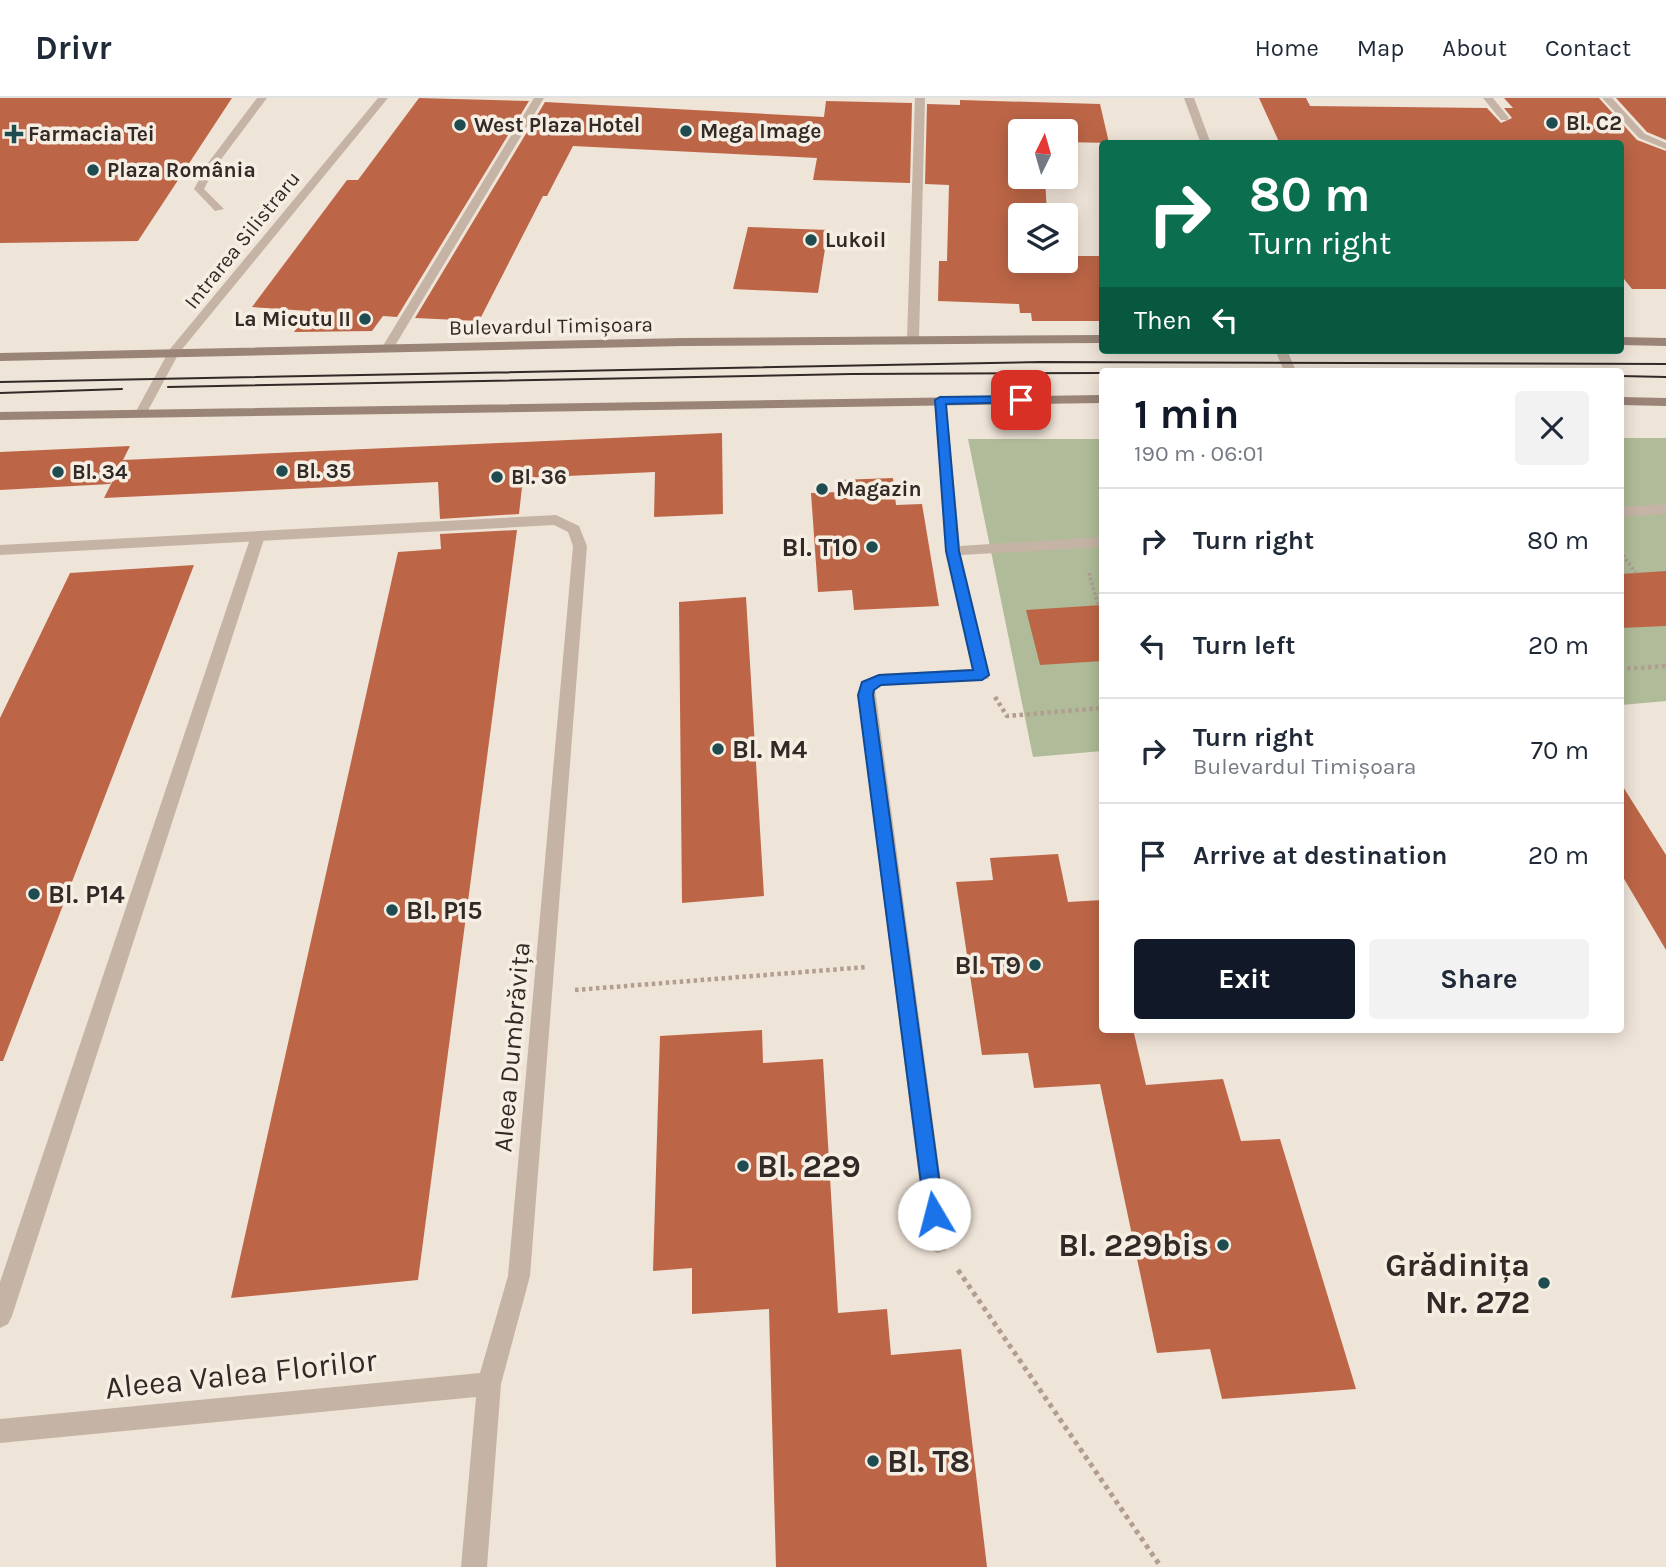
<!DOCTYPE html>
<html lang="en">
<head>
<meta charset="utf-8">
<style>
  body { margin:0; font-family:Karla,sans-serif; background:#f2f2f3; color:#1f2937; height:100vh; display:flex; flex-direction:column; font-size:26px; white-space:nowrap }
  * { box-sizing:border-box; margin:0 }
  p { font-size:23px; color:#747a83 }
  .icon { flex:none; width:38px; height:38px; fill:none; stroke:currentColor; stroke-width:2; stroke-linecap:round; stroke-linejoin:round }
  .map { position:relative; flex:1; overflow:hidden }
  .drawer { position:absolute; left:1099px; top:270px; width:525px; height:665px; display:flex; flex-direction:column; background:#fff; border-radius:7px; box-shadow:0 4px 18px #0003 }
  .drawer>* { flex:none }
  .guide { position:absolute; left:1099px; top:42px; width:525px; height:214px; border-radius:7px; box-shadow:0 4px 18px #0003; background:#0b6e4f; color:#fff; overflow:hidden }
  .needle { width:46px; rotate:5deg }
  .buttons { position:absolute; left:1008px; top:21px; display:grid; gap:14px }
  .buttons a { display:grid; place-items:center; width:70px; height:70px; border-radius:7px; background:#fff; box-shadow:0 4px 18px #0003; font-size:35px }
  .pin { position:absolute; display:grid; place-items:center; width:60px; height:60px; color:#fff; margin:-30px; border-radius:14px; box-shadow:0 4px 10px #0006 }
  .me { position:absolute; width:77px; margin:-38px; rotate:352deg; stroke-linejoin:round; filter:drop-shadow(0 0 5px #0008) }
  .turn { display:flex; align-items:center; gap:24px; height:147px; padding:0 35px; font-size:32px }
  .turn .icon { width:91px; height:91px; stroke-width:2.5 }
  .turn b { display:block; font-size:49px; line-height:60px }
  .then { display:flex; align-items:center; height:66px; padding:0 35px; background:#0003; gap:14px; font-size:26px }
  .round { display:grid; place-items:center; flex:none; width:74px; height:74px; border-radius:7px; background:#f2f2f3 }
  .overview { display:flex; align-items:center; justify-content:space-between; height:119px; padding:0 35px }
  h1 { font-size:42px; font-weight:700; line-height:52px; color:#111827 }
  .primary-button { display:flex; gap:14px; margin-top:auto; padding:14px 35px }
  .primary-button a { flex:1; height:80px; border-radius:7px; background:#111827; color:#fff; font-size:28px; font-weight:700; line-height:80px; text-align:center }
  .primary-button a+a { background:#f2f2f3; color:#1f2937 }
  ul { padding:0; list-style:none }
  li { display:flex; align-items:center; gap:21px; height:105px; padding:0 35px; border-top:2px solid #e0e1e3 }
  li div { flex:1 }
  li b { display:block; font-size:26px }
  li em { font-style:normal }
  header { display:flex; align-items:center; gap:42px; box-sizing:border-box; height:98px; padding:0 35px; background:#fff; border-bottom:2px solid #e0e1e3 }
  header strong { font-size:33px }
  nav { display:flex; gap:38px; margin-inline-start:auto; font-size:24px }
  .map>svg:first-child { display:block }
</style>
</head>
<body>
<header>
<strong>Drivr</strong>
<nav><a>Home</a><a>Map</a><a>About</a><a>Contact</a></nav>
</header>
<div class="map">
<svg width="1666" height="1469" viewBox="0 0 1666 1469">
  <rect width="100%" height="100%" fill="#efe4d8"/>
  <!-- green -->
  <path fill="#b0bc99" d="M1621,340H1666V603L1621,607Z
    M968,341H1102V653L1033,659Z"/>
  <!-- building -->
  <path fill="#bd6647" d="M0,0H232L138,143L0,145Z
    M419,0L529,3L397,219L383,218L372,233L294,234L309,213L252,209L347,82H358Z
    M1259,0H1306L1310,8L1487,10L1501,25L1512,20L1504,10H1513L1504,0H1599L1637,42L1666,53V191H1632L1620,176V46H1280Z
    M1616,0H1666V42L1647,34Z
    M960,2L1100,6L1109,45L1066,44V33H1020V79H1045L1047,117H1020V163H1066V158H1102V223H1032L1031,215H1020L1019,206L938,203L939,163H947L949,87L925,86L927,6L960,7Z
    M826,3L912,5L910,85L813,82L817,60L573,48L547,98H543L479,223L415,220L545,4L824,19Z
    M748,129L828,132L818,195L733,191Z
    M722,335L723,416L654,419L655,374L523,380L519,416L440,421L438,384L104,400L122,364L110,386L0,392V354L130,348L123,362Z
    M893,380L896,407L922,406L939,508L854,512L852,492L818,494L811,395L839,394L838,382Z
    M517,432L418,1182L231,1200L398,454L441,451L440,436Z
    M194,467L3,963H0V620L70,475Z
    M1666,473V528L1620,530V476Z
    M746,499L764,798L682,805L679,504Z
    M1102,507V563L1040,567L1026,512Z
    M1620,684L1666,757V852L1620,774Z
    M1058,756L1068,804L1102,802V931H1133L1146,987L1223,981L1241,1043L1280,1041L1356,1291L1222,1301L1210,1251L1157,1255L1100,986L1034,990L1028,955L982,957L956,784L993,782L990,760Z
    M762,932L763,965L823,961L838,1215L887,1211L891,1257L961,1251L987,1469H776L769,1211L692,1216V1170L653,1173L660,938Z"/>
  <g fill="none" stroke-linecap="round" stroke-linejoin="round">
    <!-- path-far2 -->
    <path stroke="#b19e8f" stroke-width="3.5" stroke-dasharray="2.5 2.5" stroke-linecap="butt" d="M1620,453L1636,475
      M1089,475L1098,507"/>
    <!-- path-far1 -->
    <path stroke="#b19e8f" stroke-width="4.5" stroke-dasharray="3.5 3.5" stroke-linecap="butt" d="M1620,571L1666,568
      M995,599L1007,618L1102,610
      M575,892L867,869"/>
    <!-- path -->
    <path stroke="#b19e8f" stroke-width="5" stroke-dasharray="4.5 4.5" stroke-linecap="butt" d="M958,1172L1161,1469"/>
    <!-- service -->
    <path fill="#c5b4a5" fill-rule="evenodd" d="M257,0H267L216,68L204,91L224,111L215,113L194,91L208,65Z
      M1483,0H1493L1509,20L1507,22H1501Z
      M258,433L265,438L12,1218L8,1226L0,1230V1184L251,438Z"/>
    <!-- minor -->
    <path fill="#c5b4a5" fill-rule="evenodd" d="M378,0H388L179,255L145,318H137L135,315L170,251Z
      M534,0H544L393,251L383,254L381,251Z
      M915,0H925L919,241L913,245L907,241Z
      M1184,0H1194L1211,46H1201Z
      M1602,0H1612L1645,36L1666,45V51L1639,40Z
      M1275,252H1287L1296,273H1284Z
      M940,298L946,302L960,448L1102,439V449L961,457L990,577L988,581L881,588L875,591L949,1144L946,1152L938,1155L930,1152L927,1144L858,597L861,584L879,576L973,571L946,453L934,302Z
      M1666,406V416L1620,419V409Z
      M556,417L579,428L587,448L530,1178L501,1286L487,1469H461L476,1299L0,1345V1321L480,1275L508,1178L573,448L568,434L554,427L0,457V447Z"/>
    <!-- secondary -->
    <path fill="#998477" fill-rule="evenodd" d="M1102,237V245L684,248L0,263V255L684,240Z
      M1620,239L1666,240V248L1620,247Z
      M1102,297V305L0,322V314Z
      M1620,299L1666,300V308L1620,307Z"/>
    <!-- tram -->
    <path stroke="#322a26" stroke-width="2" d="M1620,278L1666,279
      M0,284L1041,264L1666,266
      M168,289L851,276L1102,275
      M0,295L122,291"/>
  </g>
  <!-- route -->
  <path fill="#1a73e8" stroke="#114b97" stroke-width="2" d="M1021,298L1026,299V304L946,306L959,453L989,577L982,582L881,587L874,592L873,597L944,1116L942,1123L934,1126L927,1123L925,1116L858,597L862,584L879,577L973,572L946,453L935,302L940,299Z"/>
  <!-- markers -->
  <g fill="#1f4c50" stroke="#f7eee3" stroke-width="2.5">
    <circle cx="1552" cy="25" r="7"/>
    <circle cx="460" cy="27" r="7"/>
    <circle cx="686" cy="33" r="7"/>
    <path d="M10.5 25.5h7v7h7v7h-7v7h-7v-7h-7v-7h7z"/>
    <circle cx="93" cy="72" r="7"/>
    <circle cx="811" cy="142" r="7"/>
    <circle cx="365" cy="221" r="7"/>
    <circle cx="282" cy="373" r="7"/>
    <circle cx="58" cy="374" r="7"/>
    <circle cx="497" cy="379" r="7"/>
    <circle cx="822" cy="391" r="7"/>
    <circle cx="872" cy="449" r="7"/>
    <circle cx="718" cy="651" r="7"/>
    <circle cx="34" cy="796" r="7"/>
    <circle cx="392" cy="812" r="7"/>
    <circle cx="1035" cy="867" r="7"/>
    <circle cx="743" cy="1068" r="7"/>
    <circle cx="1223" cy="1147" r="7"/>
    <circle cx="1544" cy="1185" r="7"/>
    <circle cx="873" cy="1363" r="7"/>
  </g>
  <g text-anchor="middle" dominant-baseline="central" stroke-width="7" stroke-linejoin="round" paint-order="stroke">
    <!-- far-poi labels -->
    <g font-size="21" font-weight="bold" fill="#322a26" stroke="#f7eee3" text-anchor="start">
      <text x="1566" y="25">Bl. C2</text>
      <text x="474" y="27">West Plaza Hotel</text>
      <text x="700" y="33">Mega Image</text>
      <text x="28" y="36">Farmacia Tei</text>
      <text x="107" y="72">Plaza România</text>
      <text x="825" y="142">Lukoil</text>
      <text x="351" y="221" text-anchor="end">La Micutu II</text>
      <text x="296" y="373">Bl. 35</text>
      <text x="72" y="374">Bl. 34</text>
      <text x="511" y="379">Bl. 36</text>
      <text x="836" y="391">Magazin</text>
    </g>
    <!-- far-street labels -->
    <g font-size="21" fill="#322a26" stroke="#f7eee3">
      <text transform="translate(242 142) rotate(-51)">Intrarea Silistraru</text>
      <text transform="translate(551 228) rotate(-1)">Bulevardul Timișoara</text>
    </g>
    <!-- poi labels -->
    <g font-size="26" font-weight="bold" fill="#322a26" stroke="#f7eee3" text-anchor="start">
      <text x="858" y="449" text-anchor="end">Bl. T10</text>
      <text x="732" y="651">Bl. M4</text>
      <text x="48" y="796">Bl. P14</text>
      <text x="406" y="812">Bl. P15</text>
      <text x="1021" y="867" text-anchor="end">Bl. T9</text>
    </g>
    <!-- street labels -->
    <g font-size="26" fill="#322a26" stroke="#f7eee3">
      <text transform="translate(512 949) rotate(-85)">Aleea Dumbrăvița</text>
    </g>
    <!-- near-poi labels -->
    <g font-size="32" font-weight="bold" fill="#322a26" stroke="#f7eee3" text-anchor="start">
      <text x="757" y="1068">Bl. 229</text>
      <text x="1209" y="1147" text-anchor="end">Bl. 229bis</text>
      <text x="1530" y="1167" text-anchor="end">Grădinița<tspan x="1530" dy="37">Nr. 272</tspan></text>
      <text x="887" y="1363">Bl. T8</text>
    </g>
    <!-- near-street labels -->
    <g font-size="32" fill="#322a26" stroke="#f7eee3">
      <text transform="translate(241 1276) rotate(-6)">Aleea Valea Florilor</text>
    </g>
  </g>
</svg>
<div class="buttons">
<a><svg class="needle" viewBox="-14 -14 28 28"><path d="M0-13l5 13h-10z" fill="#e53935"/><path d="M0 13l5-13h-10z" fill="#747a83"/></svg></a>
<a><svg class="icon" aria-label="layers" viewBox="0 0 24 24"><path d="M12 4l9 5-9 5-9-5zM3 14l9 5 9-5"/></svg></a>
</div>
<div class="pin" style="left:1021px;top:302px;background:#d93025"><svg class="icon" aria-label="arrive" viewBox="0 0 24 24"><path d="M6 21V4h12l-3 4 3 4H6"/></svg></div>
<svg class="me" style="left:934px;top:1116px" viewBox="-20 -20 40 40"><circle r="19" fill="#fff"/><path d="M0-13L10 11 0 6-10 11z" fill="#1a73e8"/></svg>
<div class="guide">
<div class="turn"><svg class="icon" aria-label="right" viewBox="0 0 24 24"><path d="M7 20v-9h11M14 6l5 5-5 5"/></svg><div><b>80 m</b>Turn right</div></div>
<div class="then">Then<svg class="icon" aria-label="left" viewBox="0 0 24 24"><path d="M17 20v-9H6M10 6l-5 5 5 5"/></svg></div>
</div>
<section class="drawer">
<div class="overview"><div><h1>1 min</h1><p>190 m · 06:01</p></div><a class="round"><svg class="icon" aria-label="close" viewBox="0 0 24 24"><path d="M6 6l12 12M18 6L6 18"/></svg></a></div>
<ul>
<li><svg class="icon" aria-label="right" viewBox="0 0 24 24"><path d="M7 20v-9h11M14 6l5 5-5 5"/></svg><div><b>Turn right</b></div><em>80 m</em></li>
<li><svg class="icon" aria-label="left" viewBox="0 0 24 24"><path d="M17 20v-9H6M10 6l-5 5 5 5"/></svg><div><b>Turn left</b></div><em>20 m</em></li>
<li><svg class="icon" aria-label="right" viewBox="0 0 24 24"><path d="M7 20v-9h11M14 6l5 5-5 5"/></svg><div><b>Turn right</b><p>Bulevardul Timișoara</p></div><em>70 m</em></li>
<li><svg class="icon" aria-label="arrive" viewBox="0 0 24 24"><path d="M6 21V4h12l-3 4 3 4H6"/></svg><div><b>Arrive at destination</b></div><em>20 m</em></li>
</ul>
<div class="primary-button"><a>Exit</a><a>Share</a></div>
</section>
</div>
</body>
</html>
